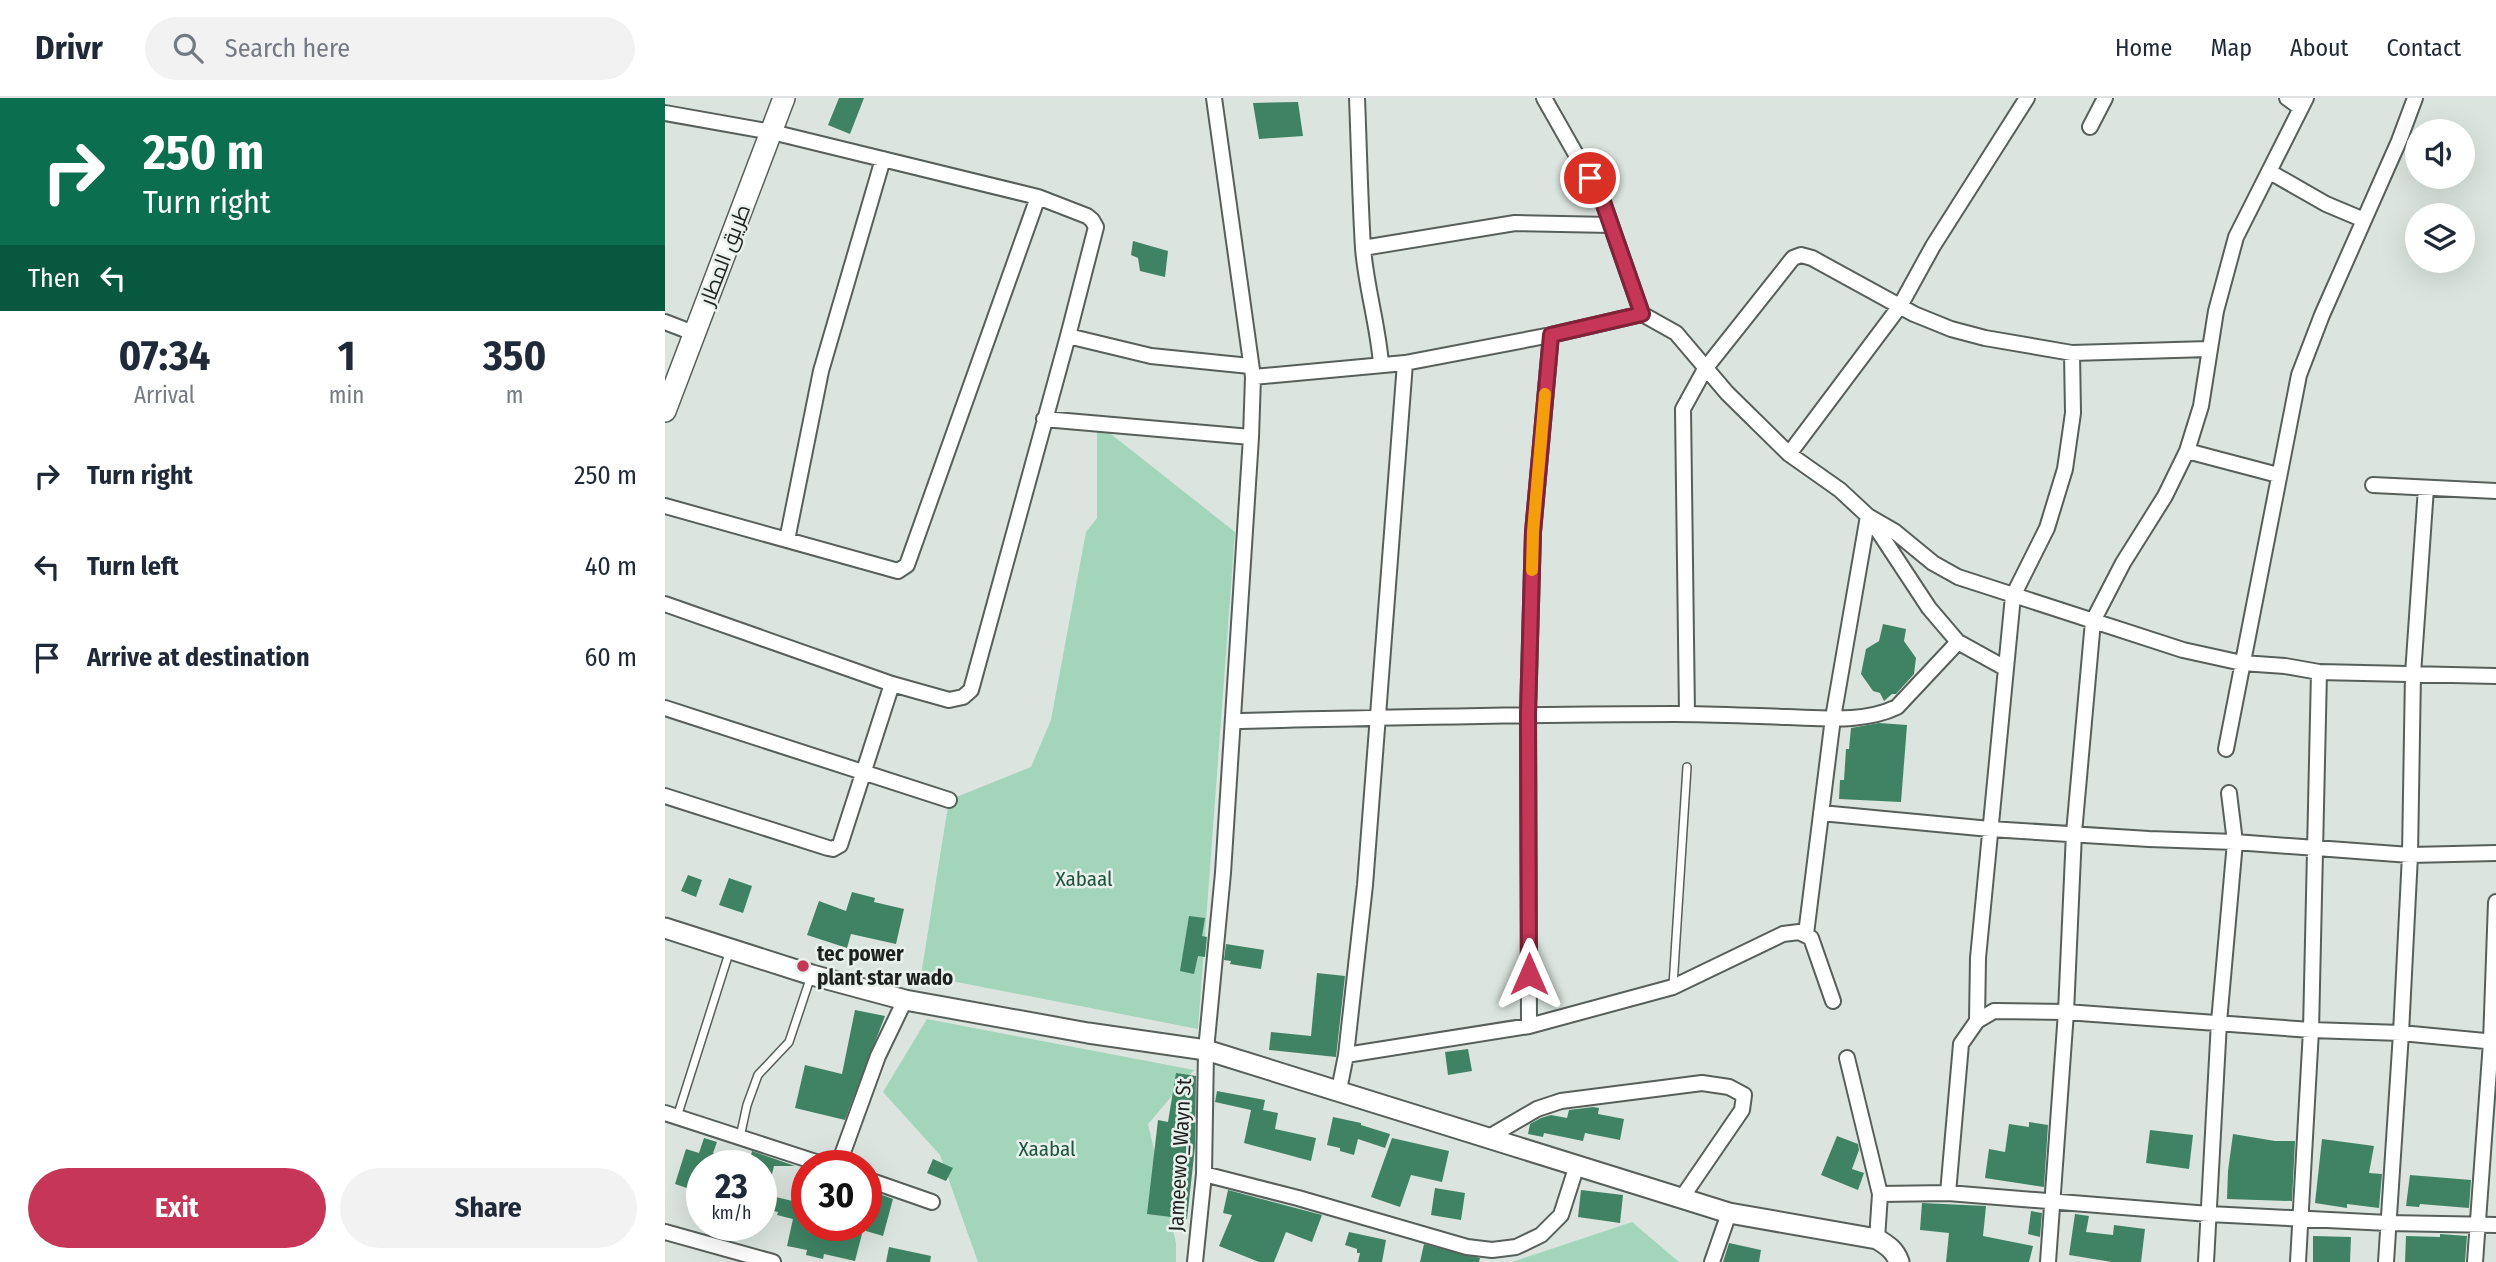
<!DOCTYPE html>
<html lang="en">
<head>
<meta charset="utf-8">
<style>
  body { margin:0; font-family:"Fira Sans Condensed",Cairo,sans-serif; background:#f2f2f3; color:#1f2937; height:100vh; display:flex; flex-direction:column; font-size:26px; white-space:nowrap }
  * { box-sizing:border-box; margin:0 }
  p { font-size:23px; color:#747a83 }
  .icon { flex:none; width:38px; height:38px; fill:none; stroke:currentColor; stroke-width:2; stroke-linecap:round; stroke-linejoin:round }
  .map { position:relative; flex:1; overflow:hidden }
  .panel { display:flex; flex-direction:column; background:#fff; width:665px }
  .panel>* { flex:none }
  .guide { background:#0b6e4f; color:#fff; overflow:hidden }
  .fabs { position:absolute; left:1740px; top:21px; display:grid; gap:14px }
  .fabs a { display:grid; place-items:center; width:70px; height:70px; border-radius:50%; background:#fff; box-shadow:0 7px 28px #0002; font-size:35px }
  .speed { position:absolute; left:21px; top:1052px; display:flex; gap:14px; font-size:35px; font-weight:700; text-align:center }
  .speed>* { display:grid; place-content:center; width:91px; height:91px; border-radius:50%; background:#fff; box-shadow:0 7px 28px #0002; line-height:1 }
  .speed small { font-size:18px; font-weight:400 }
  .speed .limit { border:10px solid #d22; background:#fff; color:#111 }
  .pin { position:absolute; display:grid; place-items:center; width:60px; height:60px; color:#fff; margin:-30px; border:4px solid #fff; border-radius:50%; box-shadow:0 2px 7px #0007 }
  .me { position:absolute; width:77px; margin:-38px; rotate:0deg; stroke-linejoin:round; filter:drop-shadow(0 0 5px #0008) }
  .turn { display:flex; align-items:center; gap:24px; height:147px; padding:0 28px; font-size:32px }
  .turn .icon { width:91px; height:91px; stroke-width:2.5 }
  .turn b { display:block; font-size:49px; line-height:60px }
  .then { display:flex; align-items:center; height:66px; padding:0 28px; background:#0003; gap:14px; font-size:26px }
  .eta { display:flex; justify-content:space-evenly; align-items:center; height:119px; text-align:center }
  .eta b { font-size:42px; font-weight:700; line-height:49px }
  .action { display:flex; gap:14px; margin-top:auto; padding:14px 28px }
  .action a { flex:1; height:80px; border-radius:42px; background:#c53657; color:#fff; font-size:28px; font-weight:700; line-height:80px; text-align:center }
  .action a+a { background:#f2f2f3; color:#1f2937 }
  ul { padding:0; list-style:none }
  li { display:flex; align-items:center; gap:21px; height:91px; padding:0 28px }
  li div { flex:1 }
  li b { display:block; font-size:26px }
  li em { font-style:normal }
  header { display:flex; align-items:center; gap:42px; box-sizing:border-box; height:98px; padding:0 35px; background:#fff; border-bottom:2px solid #e0e1e3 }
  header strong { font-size:33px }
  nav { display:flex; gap:38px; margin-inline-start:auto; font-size:24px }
  .search { width:490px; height:63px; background:#f2f2f3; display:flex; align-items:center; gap:18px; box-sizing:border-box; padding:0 24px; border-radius:38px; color:#747a83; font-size:26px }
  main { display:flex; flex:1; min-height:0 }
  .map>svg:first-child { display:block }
</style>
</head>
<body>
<header>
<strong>Drivr</strong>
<div class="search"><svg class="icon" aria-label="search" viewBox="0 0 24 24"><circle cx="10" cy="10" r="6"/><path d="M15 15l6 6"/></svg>Search here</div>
<nav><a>Home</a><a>Map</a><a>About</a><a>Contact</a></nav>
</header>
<main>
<section class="panel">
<div class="guide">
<div class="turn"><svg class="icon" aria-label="right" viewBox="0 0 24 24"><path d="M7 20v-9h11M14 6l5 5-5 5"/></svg><div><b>250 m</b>Turn right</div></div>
<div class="then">Then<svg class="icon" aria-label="left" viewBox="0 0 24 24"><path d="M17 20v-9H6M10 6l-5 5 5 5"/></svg></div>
</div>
<div class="eta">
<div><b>07:34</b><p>Arrival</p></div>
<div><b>1</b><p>min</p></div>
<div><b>350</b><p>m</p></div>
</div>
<ul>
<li><svg class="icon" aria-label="right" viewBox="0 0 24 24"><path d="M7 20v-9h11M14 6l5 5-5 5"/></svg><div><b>Turn right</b></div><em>250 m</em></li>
<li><svg class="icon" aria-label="left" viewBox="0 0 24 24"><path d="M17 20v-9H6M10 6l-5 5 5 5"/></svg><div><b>Turn left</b></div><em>40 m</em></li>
<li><svg class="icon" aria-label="arrive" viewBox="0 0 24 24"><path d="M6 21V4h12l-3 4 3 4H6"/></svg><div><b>Arrive at destination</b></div><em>60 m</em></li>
</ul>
<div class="action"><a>Exit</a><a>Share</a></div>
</section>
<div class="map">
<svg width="1831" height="1164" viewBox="0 0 1831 1164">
  <rect width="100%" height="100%" fill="#dbe4df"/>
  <!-- green -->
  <path fill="#a3d5bb" d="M432,325L570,434L533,931L256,877L284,702L366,669L386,622L421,434L432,420Z
    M262,921L529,972L483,1026L511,1145V1164H313L275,1057L218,994Z
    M967,1124L1014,1164H847Z"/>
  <!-- building -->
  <path fill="#408364" d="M174,0H199L185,36L163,27Z
    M633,4L638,38L594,41L588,5Z
    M468,143L503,153L500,179L475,173L473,160L466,157Z
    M1218,526L1241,531L1239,543L1251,560L1249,576L1231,596H1227L1219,603L1215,595L1208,593L1196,576L1201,551L1214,543Z
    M1214,625L1242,627L1236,704L1174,701L1175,682H1179L1181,651H1184L1186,630Z
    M23,777L37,782L31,799L16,793Z
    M64,780L87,788L78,815L54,807Z
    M187,794L210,800L209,804L239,811L231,846L186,836L182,850L142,837L154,803L181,813Z
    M524,818L540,820L537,838L542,839L540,859L533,858L529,876L515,873Z
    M561,846L599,852L596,871L565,866L566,863L559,862Z
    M652,875L680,878L671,959L604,952L606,934L646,938Z
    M190,912L220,918L180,1022L130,1010L140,967L177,976Z
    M803,951L807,973L783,977L780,954Z
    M511,975L531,978L530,1049L522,1121L482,1116L493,1022L503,1024Z
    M552,993L600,1002L598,1012L613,1015L610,1031L651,1040L646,1063L579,1045L586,1012L550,1004Z
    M928,1009L934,1010L933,1016L959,1021L955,1042L920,1035L918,1043L879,1035L878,1039L863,1036L865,1026L876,1020L886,1017L902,1020L904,1012Z
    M668,1019L696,1025V1027L725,1036L720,1050L693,1041L689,1057L675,1053V1050L662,1047Z
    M1364,1024L1383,1027L1379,1089L1320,1080L1324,1051L1340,1054L1344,1026L1364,1029Z
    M1485,1032L1528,1037L1524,1071L1481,1065Z
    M1568,1036L1610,1043H1630L1627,1103L1562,1101L1563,1073Z
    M1172,1038L1193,1046L1194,1052L1187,1071L1199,1075L1193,1092L1156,1077Z
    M39,1040L52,1044L48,1055L78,1062L77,1068H37V1095L10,1086L21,1051L34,1055Z
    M727,1040L784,1053L777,1084L746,1077L735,1109L706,1099Z
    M1657,1041L1709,1048L1704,1075L1717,1076L1714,1110L1682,1106V1110L1650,1105Z
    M87,1053L130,1068H109L102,1097L132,1104L136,1085H142V1127H178L198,1132L190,1163L159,1156L158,1161L141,1157L142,1152L122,1148L128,1121L112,1117L113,1114L96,1110V1068H84Z
    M268,1061L288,1070L281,1083L262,1075Z
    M1745,1077L1806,1082L1804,1110L1755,1106L1754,1109L1741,1108Z
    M770,1090L800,1095L796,1122L766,1117Z
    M201,1091L228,1101L218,1138L201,1133Z
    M563,1092L657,1117L647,1144L621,1134L609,1164H594L554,1148L567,1117L558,1115Z
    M916,1092L958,1097L955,1125L913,1119Z
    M1257,1105L1321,1108L1318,1138L1368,1148L1364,1164H1281L1284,1135L1255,1132Z
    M1366,1113L1377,1115L1375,1139L1363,1136Z
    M1410,1116L1424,1118L1421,1134L1448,1137L1449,1127L1480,1131L1476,1164H1447L1404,1157Z
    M684,1134L721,1142L717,1164H693L695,1155H692V1151L680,1147Z
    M1775,1136L1802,1138L1800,1164H1740L1741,1138L1775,1139Z
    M1648,1138L1686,1139L1685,1164H1648Z
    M1064,1145L1096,1152L1094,1164H1058Z
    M759,1146L815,1160L814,1164H755Z
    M224,1149L266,1158L265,1164H221Z"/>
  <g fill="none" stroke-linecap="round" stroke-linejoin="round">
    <!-- service casing -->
    <g stroke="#585f5b" stroke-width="10">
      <path id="service" d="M1008,888L1022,669
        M12,1019L65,852
        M75,1039L82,1007L93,977L124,944L146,878"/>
    </g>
    <!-- minor casing -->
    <g stroke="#585f5b" stroke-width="18">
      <path id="minor" d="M692,0C694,50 695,100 698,150C701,189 713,227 716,266
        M879,0L938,104L977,216L1011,235L1062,295L1124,356L1175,392L1203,418L1229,433L1268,465L1293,479L1518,552L1577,565L1620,568L1654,574L1831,578
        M1622,0L1636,10
        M0,15L107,34L373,99L422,118L427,122L431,129L403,238L306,592L298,599L284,602L227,586L0,506
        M1425,29L1440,0
        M1605,74L1661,106L1699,122
        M698,150L850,125L946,127
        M0,224L31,236
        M403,238L486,258L585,268
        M588,279L740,265L886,237L977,216
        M379,321L586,339
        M1522,353L1613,377
        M1124,356L1235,208L1268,148L1362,0
        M1708,387L1831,393
        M0,408L233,473L242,467L373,99
        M1206,422L1264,510L1293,544L1340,570
        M122,442L156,273L218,61
        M0,610L284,702
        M1022,616L1018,311L1040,271L1128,160L1136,157L1147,160L1249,216L1286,231L1320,240L1407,255L1544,251
        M568,623C716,620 863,616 1010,616C1048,616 1085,618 1122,619C1158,620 1199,625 1232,609L1293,544
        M1561,651L1634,277L1657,217L1734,43L1750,0
        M0,698L163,750L168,751L175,747L227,586
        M1156,715L1325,731L1484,741L1570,744L1745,757L1831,755
        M1141,836L1168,620L1203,418
        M1312,923L1313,860L1348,498L1382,430L1400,371L1408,315L1407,255
        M864,928L863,616L868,434L886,237
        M681,957L700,787L740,265
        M1182,960L1215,1096
        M674,992L681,957L864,928L1008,889L1118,836L1134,834L1146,840L1168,903
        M0,1015L163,1068
        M824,1039L872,1011L896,1003L1037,985L1064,989L1079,997L1077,1012L1016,1101
        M173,1068L213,958L240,902
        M539,1076L633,1100L802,1149L827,1152L851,1149L876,1137L896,1117L912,1067
        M201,1081L267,1104
        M1283,1095L1296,946L1312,923L1329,913L1401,914L1646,932L1736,935L1831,944
        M0,1134L108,1164
        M1212,1141L1215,1096L1283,1095L1544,1116L1723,1125L1831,1127
        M530,1164L539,1076L541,952L558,775L586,339L588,279L549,0
        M1047,1164L1064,1115
        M1383,1164L1401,914L1409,735L1428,523L1458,465L1500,398L1522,353L1536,308L1551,213L1571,139L1641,0
        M1541,1164L1554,924L1570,744L1564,695
        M1633,1164L1646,932L1654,574
        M1721,1164L1736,935L1745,757L1748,576L1761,390
        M1810,1164L1826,944L1831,804"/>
    </g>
    <!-- tertiary casing -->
    <g stroke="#585f5b" stroke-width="23">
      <path id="tertiary" d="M0,830L147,877L240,902L423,935L541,952L1064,1115L1212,1141C1222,1147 1230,1152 1234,1164"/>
    </g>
    <!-- secondary casing -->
    <g stroke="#585f5b" stroke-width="24">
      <path id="secondary" d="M0,313L119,0"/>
    </g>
    <!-- service -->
    <use href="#service" stroke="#fff" stroke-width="7"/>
    <!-- minor -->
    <use href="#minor" stroke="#fff" stroke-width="14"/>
    <!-- tertiary -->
    <use href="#tertiary" stroke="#fff" stroke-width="19"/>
    <!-- secondary -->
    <use href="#secondary" stroke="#fff" stroke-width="21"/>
  </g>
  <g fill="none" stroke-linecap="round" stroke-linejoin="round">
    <!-- route casing -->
    <g stroke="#802339" stroke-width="18">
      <path id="route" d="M864,876L863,616L868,434L886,237L977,216L938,104L925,80"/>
    </g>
    <!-- route -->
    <use href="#route" stroke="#c53657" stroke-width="12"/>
    <!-- slow -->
    <path stroke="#f59e0b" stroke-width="12" d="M867,472L868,434L880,296"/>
  </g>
  <!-- markers -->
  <circle fill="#c53657" stroke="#e8f1ec" stroke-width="2.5" cx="138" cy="868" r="7"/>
  <g text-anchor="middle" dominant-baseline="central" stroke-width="5" stroke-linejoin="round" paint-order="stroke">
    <!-- street labels -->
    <g font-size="21" fill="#1e211f" stroke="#e8f1ec">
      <text transform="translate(60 157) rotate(-69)">طريق المطار</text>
      <text transform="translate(515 1057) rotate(-87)">Jameewo_Wayn St</text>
    </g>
    <!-- park labels -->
    <g font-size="21" fill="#1f543d" stroke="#e8f1ec">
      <text x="419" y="781">Xabaal</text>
      <text x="382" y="1051">Xaabal</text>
    </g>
    <!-- poi labels -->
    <g font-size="21" font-weight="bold" fill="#1e211f" stroke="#e8f1ec" text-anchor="start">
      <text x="152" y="856">tec power<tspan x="152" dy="24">plant star wado</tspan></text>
    </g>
  </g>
</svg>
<div class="fabs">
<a><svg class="icon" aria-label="sound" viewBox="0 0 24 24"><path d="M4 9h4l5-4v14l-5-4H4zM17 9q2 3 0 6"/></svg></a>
<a><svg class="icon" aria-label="layers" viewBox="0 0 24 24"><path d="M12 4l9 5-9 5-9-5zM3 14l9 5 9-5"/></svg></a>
</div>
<div class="speed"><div>23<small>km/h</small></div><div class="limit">30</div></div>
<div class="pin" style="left:925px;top:80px;background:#d93025"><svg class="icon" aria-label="arrive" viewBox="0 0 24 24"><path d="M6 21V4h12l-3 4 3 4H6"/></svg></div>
<svg class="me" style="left:864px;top:876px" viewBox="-20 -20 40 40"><path d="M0-17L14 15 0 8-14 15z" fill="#c53657" stroke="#fff" stroke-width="4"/></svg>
</div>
</main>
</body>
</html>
